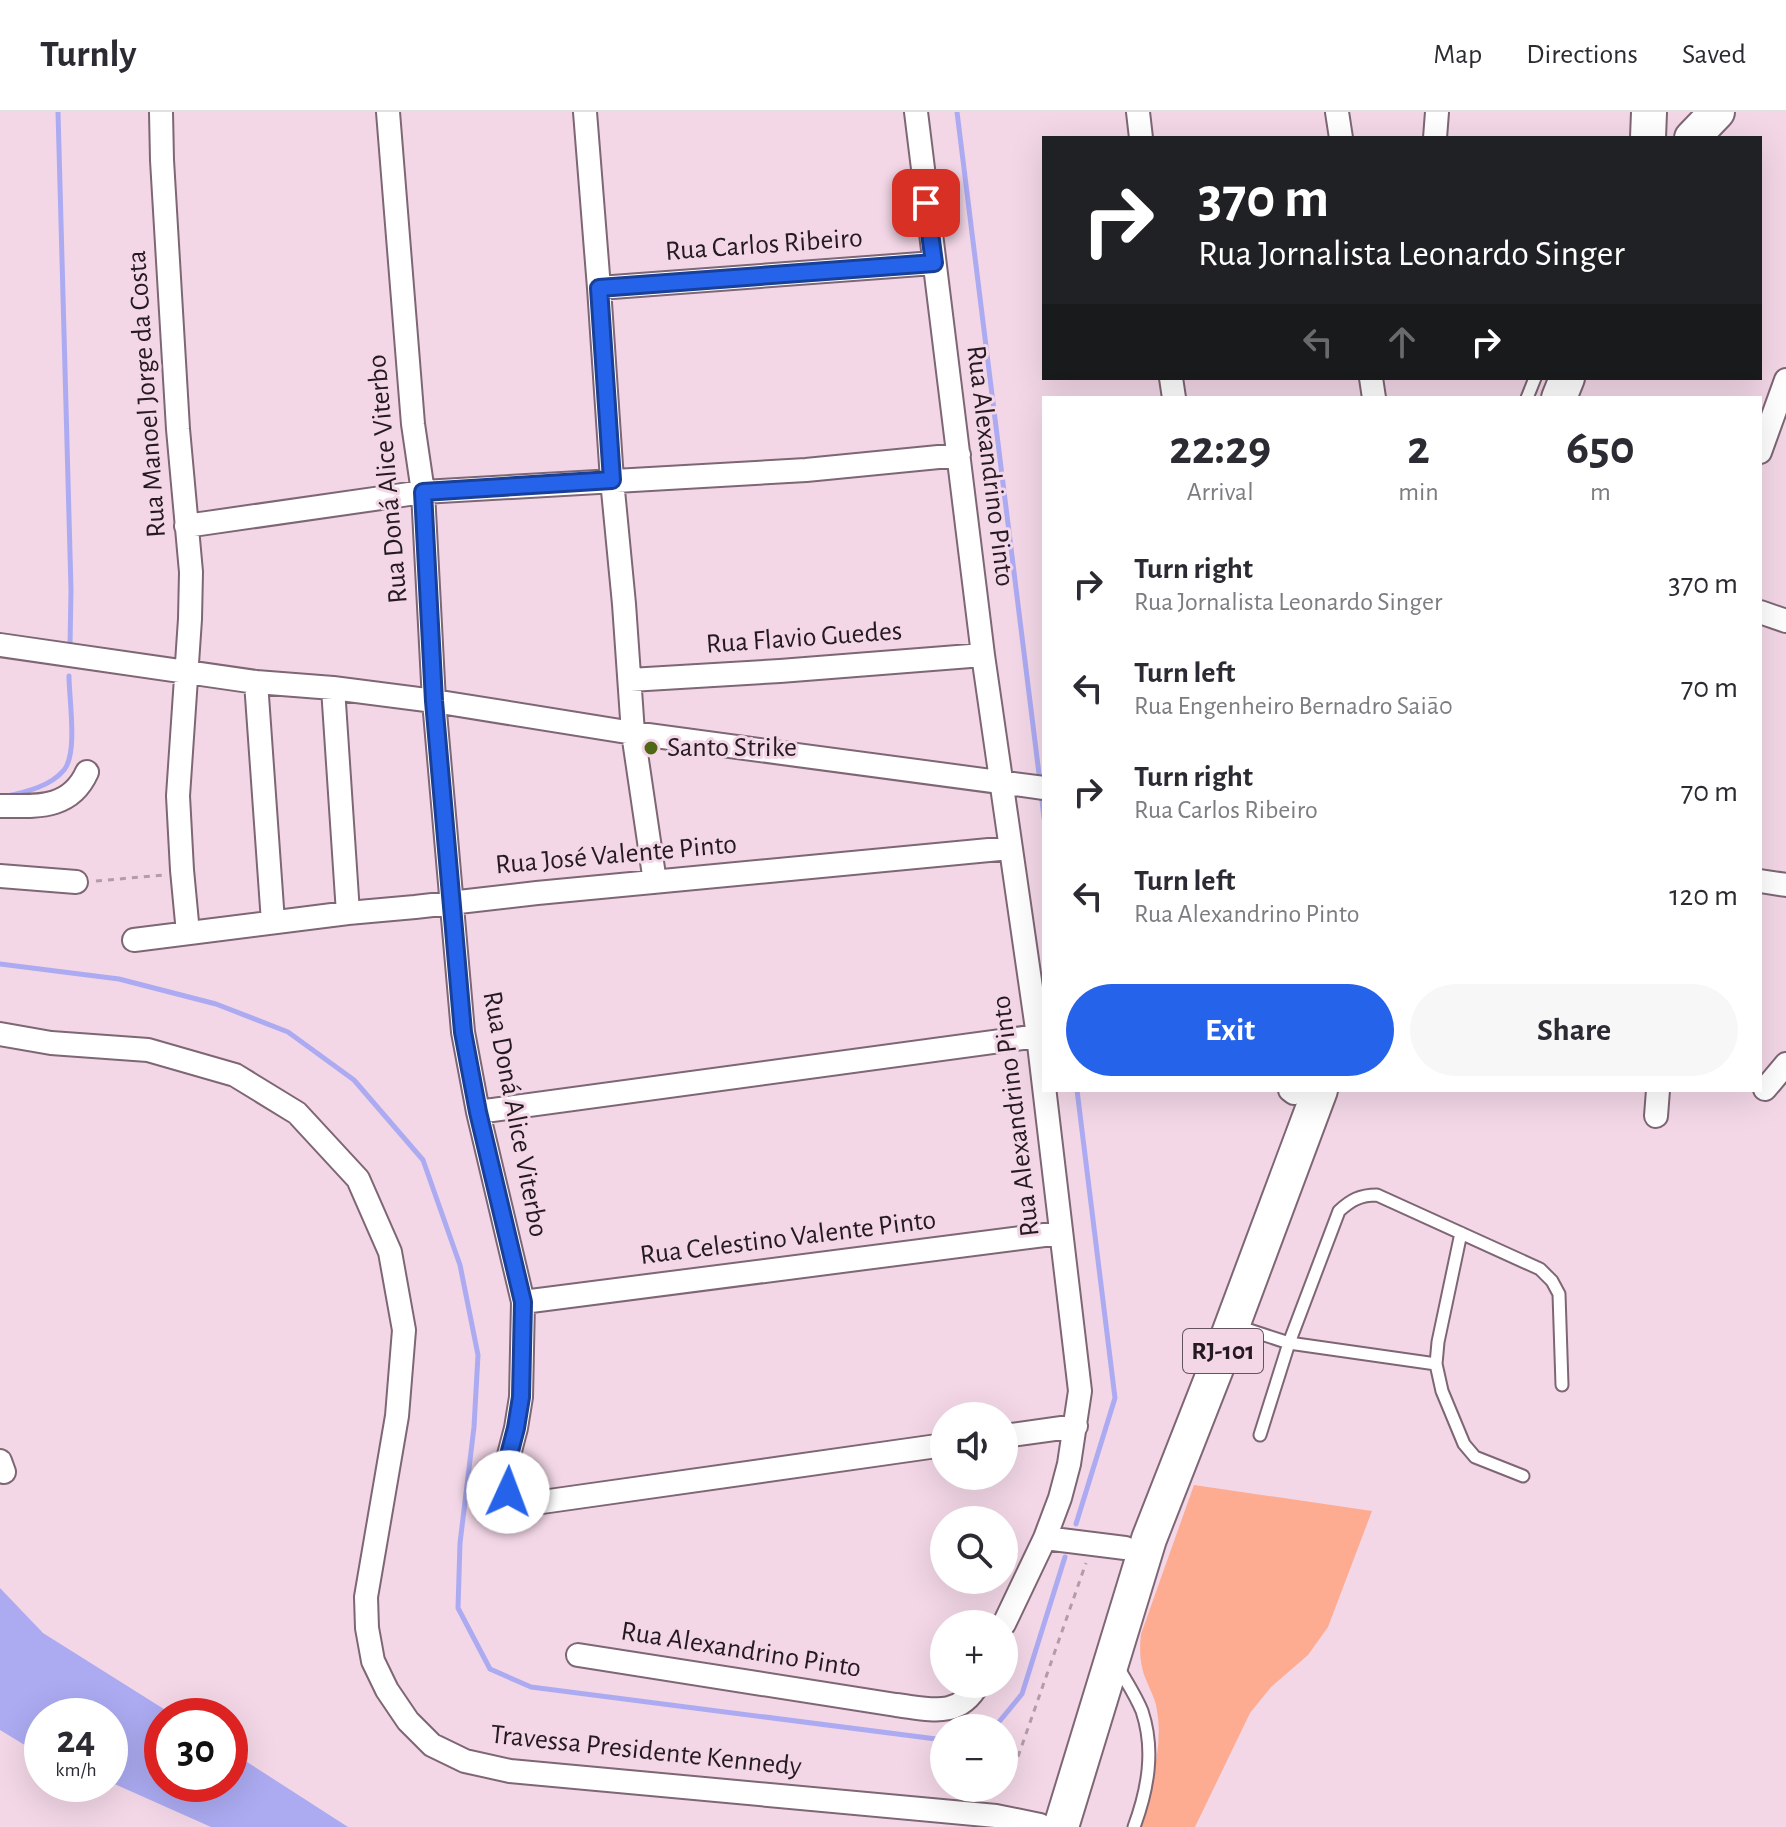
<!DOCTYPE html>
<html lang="en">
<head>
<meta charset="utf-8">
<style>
  body { margin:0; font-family:"Alegreya Sans",sans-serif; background:#f7f7f7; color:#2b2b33; height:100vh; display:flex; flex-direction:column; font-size:30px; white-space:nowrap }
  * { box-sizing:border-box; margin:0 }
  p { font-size:26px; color:#7c7c81 }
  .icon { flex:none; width:44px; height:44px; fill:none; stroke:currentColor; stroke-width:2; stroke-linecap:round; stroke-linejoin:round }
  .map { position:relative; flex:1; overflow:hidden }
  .panel { position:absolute; left:1042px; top:284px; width:720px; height:696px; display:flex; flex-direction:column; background:#fff; border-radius:0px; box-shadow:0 8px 32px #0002 }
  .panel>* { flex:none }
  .guide { position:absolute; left:1042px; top:24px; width:720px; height:244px; border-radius:0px; box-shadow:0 8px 32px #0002; background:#202124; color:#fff; overflow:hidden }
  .fabs { position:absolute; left:930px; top:1290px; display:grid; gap:16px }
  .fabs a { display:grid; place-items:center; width:88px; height:88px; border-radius:50%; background:#fff; box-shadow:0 8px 32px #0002; font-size:40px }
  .speed { position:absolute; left:24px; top:1586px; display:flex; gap:16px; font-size:40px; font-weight:700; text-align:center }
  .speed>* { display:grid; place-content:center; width:104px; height:104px; border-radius:50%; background:#fff; box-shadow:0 8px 32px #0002; line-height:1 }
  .speed small { font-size:20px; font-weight:400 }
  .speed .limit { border:12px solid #d22; background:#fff; color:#111 }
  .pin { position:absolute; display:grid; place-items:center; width:68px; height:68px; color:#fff; margin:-34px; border-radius:16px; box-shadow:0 4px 12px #0006 }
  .me { position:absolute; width:88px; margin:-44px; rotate:2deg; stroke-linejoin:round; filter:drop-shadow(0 0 6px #0008) }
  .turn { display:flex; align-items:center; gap:28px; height:168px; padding:0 24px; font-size:36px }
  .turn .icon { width:104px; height:104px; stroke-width:2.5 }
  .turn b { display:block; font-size:56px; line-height:68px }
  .lanes { display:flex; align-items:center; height:76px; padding:0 24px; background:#0003; justify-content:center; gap:40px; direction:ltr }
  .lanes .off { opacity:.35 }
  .eta { display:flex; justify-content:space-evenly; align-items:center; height:136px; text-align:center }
  .eta b { font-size:48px; font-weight:600; line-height:56px }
  .action { display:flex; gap:16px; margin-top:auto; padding:16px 24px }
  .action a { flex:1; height:92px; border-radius:48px; background:#2563eb; color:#fff; font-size:32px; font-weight:600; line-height:92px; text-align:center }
  .action a+a { background:#f7f7f7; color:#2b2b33 }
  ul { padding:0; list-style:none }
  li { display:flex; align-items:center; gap:24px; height:104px; padding:0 24px }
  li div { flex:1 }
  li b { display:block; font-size:30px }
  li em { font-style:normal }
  header { display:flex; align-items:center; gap:48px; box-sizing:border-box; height:112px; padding:0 40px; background:#fff; border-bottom:2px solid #e1e1e2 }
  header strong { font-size:38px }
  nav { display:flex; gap:44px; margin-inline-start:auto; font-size:28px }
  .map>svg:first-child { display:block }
</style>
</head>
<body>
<header>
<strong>Turnly</strong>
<nav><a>Map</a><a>Directions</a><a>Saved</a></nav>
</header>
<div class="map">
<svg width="1786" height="1715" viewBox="0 0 1786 1715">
  <rect width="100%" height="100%" fill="#f3d7e7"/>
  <!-- green -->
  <path fill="#fdac92" d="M1194,1373L1372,1399L1328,1515L1308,1543L1271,1575L1250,1601L1195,1715H1140C1149,1678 1164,1637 1157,1599C1156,1588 1151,1580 1147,1570C1140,1554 1139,1539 1141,1522Z"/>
  <!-- water -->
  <path fill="#acabf2" d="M0,1476L43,1521L175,1604H162V1672H230V1639L348,1715H211L110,1670V1604H42V1640L23,1632L0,1618Z"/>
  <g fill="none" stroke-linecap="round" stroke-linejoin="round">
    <!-- stream -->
    <path stroke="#acabf2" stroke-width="5" d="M58,0L71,478L70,534
      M957,0L1040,670
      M1041,680L1044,706
      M7,684C26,680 51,674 64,658C78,641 69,587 69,564
      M0,852L119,867L216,892L288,920L354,968L423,1048L460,1153L478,1243L474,1315L460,1431L458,1496L490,1557L531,1575L944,1628
      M1076,1412L1115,1286L1077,978
      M994,1616L1022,1582L1065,1445"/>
    <!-- lane casing -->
    <g stroke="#7e6674" stroke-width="15">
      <path id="lane" d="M1527,286L1535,266
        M1461,1121L1438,1230L1436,1252L1442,1279L1464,1332L1475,1345L1523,1364
        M1237,1214L1289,1231L1436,1252
        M1260,1323L1289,1231L1339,1099C1351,1088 1360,1083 1377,1083L1540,1157L1552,1169L1559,1182L1562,1273
        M1118,1555C1126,1569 1136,1584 1142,1599C1155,1638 1148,1677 1134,1715"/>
    </g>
    <!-- street casing -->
    <g stroke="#7e6674" stroke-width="26">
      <path id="street" d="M161,0L162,48L178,317L191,460L190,507L178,684L182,758L188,821
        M388,0L413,312L423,380L434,589L463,920L478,1000L523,1190L521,1285L516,1316L504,1362L508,1380L519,1389L542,1390L944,1333
        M585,0L599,176L612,368L624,492L633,621L655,770
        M916,0L983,543L1038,924L1080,1279L1069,1352L1060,1386L1045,1426L1004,1512
        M1138,0L1141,26
        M1337,0L1341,26
        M1435,26L1437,0
        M599,176L934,151
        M1171,266L1174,286
        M1371,266L1374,286
        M1760,340L1786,268
        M186,414L423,380L806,358L959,343
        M1760,500L1786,509
        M0,533L256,570L333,576L434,589L633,621L1044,676
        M630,568L780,559L983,543
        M256,570L273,810
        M333,576L348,801
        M0,694C36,694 70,698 87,660
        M0,764L76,770
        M1760,769L1786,773
        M134,828L348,801L415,795L537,781L1010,736
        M0,922L51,931L148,938L235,963L297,1001L358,1067L390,1140L404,1218L397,1304L366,1485L367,1516L373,1549L387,1578L408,1609L432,1633L465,1649L510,1659L996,1704L1040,1713
        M1765,977L1786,952
        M1290,978L1294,981
        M478,1000L1038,924
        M1656,1004L1658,978
        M523,1190L1060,1121
        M1004,1324L1076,1314
        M0,1349L4,1360
        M1045,1426L1125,1436
        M578,1543L896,1593C930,1597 959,1607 978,1572"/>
    </g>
    <!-- primary casing -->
    <g stroke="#7e6674" stroke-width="38">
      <path id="primary" d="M1648,26L1649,0
        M1692,26L1717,0
        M1559,286L1567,266
        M1061,1715L1149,1427L1220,1246L1320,978"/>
    </g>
    <!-- path -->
    <path stroke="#b29ca9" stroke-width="3" stroke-dasharray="6 6" stroke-linecap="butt" d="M96,769L164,763
      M1014,1656L1086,1451"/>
    <!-- lane -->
    <use href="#lane" stroke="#fff" stroke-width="11"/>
    <!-- street -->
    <use href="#street" stroke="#fff" stroke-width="22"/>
    <!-- primary -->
    <use href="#primary" stroke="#fff" stroke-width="34"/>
  </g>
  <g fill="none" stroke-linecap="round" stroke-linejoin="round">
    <!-- route casing -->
    <g stroke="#184099" stroke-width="20">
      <path id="route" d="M508,1380L504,1362L516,1316L521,1285L523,1190L478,1000L463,920L434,589L423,380L612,368L599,176L934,151L926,91"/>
    </g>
    <!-- route -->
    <use href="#route" stroke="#2563eb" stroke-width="14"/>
  </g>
  <!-- markers -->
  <circle fill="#506716" stroke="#f3d7e7" stroke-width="3" cx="651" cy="636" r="8"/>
  <g text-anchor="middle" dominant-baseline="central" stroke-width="6" stroke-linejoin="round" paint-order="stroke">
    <!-- shield labels -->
    <rect fill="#f3d7e7" stroke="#62535c" stroke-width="2" x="1183" y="1217" width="80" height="44" rx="6"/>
    <g font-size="26" font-weight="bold" fill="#241a20">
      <text x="1223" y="1239">RJ-101</text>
    </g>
    <!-- street labels -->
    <g font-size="28" fill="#241a20" stroke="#f3d7e7">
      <text transform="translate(764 133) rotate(-4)">Rua Carlos Ribeiro</text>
      <text transform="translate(147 282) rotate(-94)">Rua Manoel Jorge da Costa</text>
      <text transform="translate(990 354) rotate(83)">Rua Alexandrino Pinto</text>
      <text transform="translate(388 367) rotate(-95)">Rua Doná Alice Viterbo</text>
      <text transform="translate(804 526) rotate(-4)">Rua Flavio Guedes</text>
      <text transform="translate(616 743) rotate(-5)">Rua José Valente Pinto</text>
      <text transform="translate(515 1002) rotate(79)">Rua Doná Alice Viterbo</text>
      <text transform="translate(1016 1004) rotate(-97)">Rua Alexandrino Pinto</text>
      <text transform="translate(788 1126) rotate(-7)">Rua Celestino Valente Pinto</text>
      <text transform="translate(741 1538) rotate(9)">Rua Alexandrino Pinto</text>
      <text transform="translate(646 1639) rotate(6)">Travessa Presidente Kennedy</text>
    </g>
    <!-- poi labels -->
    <g font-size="28" fill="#241a20" stroke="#f3d7e7" text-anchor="start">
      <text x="667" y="636">Santo Strike</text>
    </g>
  </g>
</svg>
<div class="fabs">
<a><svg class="icon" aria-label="sound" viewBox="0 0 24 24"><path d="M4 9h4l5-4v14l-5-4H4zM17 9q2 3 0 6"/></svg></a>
<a><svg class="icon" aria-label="search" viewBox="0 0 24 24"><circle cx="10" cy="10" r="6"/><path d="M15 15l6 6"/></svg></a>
<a>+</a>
<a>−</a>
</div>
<div class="speed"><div>24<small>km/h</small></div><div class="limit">30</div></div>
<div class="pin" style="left:926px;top:91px;background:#d93025"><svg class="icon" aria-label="arrive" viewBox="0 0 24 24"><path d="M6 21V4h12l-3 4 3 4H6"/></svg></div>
<svg class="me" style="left:508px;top:1380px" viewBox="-20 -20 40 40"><circle r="19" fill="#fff"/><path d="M0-13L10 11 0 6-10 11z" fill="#2563eb"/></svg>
<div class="guide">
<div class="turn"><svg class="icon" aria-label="right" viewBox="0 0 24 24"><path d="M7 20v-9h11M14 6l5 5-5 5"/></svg><div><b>370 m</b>Rua Jornalista Leonardo Singer</div></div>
<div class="lanes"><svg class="icon off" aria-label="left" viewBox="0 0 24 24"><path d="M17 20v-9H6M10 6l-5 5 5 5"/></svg><svg class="icon off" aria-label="ahead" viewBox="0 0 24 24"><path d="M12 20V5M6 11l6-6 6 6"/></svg><svg class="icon" aria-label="right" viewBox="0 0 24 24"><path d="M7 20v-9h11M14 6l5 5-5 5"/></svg></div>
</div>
<section class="panel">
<div class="eta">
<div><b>22:29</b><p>Arrival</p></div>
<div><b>2</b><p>min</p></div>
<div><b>650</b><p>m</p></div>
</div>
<ul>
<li><svg class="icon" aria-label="right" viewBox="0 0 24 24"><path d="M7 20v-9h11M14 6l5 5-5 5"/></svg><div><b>Turn right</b><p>Rua Jornalista Leonardo Singer</p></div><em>370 m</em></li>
<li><svg class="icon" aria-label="left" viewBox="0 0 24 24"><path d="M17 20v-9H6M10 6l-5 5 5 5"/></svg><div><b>Turn left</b><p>Rua Engenheiro Bernadro Saiā0</p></div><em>70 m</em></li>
<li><svg class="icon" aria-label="right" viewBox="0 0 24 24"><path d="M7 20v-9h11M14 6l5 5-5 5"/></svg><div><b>Turn right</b><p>Rua Carlos Ribeiro</p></div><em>70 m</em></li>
<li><svg class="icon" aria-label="left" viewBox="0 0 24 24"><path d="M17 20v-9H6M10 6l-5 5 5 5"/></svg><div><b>Turn left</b><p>Rua Alexandrino Pinto</p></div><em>120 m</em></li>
</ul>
<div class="action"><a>Exit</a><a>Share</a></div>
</section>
</div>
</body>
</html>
